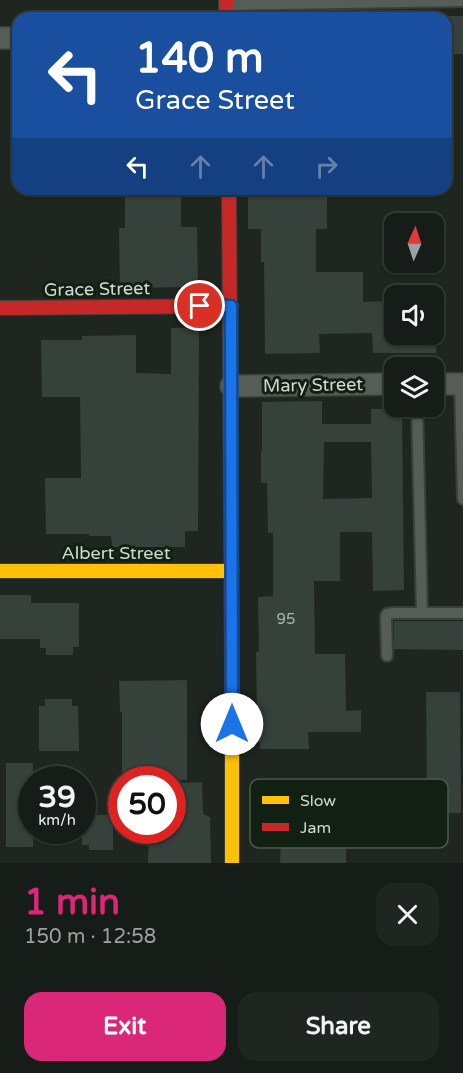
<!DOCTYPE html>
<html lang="en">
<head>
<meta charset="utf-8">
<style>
  body { margin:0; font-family:"Varela Round",sans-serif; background:#1f2520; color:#f1f3f6; height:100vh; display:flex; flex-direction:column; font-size:22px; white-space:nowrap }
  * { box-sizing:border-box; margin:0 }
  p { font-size:20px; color:#9ea1a1 }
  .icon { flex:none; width:33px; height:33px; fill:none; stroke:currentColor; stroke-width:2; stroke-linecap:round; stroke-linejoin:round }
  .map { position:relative; height:863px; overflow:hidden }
  .details { display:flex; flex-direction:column; background:#161c17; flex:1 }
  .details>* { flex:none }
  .hud { position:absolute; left:12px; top:12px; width:440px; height:183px; border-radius:18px; box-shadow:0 2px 4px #0004,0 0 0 2px #353a36; background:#1a4fa0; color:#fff; overflow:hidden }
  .needle { width:39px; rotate:3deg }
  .tools { position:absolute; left:384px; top:213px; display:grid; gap:12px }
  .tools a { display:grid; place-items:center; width:60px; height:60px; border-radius:12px; background:#161c17; box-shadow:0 2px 4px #0004,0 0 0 2px #353a36; font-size:30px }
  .speed { position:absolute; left:18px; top:766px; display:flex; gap:12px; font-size:30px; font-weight:700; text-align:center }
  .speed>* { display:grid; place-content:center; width:78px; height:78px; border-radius:50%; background:#161c17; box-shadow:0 2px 4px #0004,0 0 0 2px #353a36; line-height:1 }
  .speed small { font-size:15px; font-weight:400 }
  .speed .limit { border:9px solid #d22; background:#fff; color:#111 }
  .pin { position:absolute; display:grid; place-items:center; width:51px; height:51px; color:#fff; margin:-26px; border:3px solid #fff; border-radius:50%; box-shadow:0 2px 6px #0007 }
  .me { position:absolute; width:66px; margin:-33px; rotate:0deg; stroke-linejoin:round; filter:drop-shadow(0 0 4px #0008) }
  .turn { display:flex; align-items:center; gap:21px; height:126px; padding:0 24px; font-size:27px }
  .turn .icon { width:78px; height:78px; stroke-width:2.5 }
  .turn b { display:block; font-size:42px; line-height:51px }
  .lanes { display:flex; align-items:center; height:57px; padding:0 24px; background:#0003; justify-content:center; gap:30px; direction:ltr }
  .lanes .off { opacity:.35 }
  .round { display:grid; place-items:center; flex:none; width:63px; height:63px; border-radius:18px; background:#1f2520 }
  .head { display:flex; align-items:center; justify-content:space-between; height:102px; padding:0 24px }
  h1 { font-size:36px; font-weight:700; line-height:45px; color:#db2777 }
  .action { display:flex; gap:12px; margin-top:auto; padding:12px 24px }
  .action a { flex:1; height:69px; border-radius:18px; background:#db2777; color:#fff; font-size:24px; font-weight:700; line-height:69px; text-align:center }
  .action a+a { background:#1f2520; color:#f1f3f6 }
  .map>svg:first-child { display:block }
</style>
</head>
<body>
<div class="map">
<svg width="463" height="863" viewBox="0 0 463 863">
  <rect width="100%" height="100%" fill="#1e261f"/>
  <!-- building -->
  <path fill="#36413b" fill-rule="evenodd" d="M446,16H463V54H446Z
    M125,189H181V227H197L198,287L120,288L119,228H125Z
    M327,192V229H316V272H363V302L394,301V334H437L436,353H373L372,333L319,334L320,353L265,354L264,262H261V229H248V193Z
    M199,327L198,531H185V547H112L111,536H89V534H46L45,478H81L80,397H42L41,340H82V336L136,335V373L171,374V328Z
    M322,401V424H371V409H402L404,590L373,591L372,532H340V581H314L315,654H345L346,711L361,710V732H308L309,749H260L259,734H253V711H257L256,652H259L258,597L273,596V533H268L267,483H261V451H262V402ZM324,442H371L372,498L323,499Z
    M0,595H31V603H79V647H73V655H46V648H40V639H0Z
    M394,621H463V650L394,649Z
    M187,680V780H122V712H120L119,681Z
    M426,692H460L461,813H419V821H359V785H427Z
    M45,699H72V706H78L79,751H39V706H45Z
    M6,763H33V780H32V831H33V847H6Z
    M202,782L203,814L210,817L211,863H148L149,831H172V783Z
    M82,815H113V850H89V845H82Z
    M281,841H346V863H280Z"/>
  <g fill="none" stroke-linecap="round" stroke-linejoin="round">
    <!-- lane casing -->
    <g stroke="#394039" stroke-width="14">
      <path id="lane" d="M226,5L463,1
        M460,384L463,499
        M417,406L422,613
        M387,656L386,616L387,614L393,613H463"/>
    </g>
    <!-- street casing -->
    <g stroke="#394039" stroke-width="24">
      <path id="street" d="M0,38H18
        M434,384H463
        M231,386L394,384"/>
    </g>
    <!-- slow casing -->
    <g stroke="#394039" stroke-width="16">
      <path id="slow" d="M0,571H232
        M232,672V863"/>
    </g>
    <!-- jam casing -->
    <g stroke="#394039" stroke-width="16">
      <path id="jam" d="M226,0V18
        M229,189L232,672
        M0,308L231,306"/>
    </g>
    <!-- lane -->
    <use href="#lane" stroke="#565c56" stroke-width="10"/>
    <!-- street -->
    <use href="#street" stroke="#565c56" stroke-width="21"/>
    <!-- slow -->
    <use href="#slow" stroke="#ffc107" stroke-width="14"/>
    <!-- jam -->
    <use href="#jam" stroke="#c62828" stroke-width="14"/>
  </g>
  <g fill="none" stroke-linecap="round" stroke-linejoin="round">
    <!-- route casing -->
    <g stroke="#114b97" stroke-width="15">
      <path id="route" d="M200,306H231L232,724"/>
    </g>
    <!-- route -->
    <use href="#route" stroke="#1a73e8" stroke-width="10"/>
  </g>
  <g text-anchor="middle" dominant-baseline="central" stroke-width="6" stroke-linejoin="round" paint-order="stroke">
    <!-- number labels -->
    <g font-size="15" fill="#aab4ac">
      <text x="286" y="619">95</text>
    </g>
    <!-- street labels -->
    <g font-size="18" fill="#d1dad1" stroke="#122014">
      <text transform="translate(97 289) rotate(-1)">Grace Street</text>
      <text transform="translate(313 385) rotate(-1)">Mary Street</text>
      <text x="116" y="553">Albert Street</text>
    </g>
  </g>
  <!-- legend -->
  <rect x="250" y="779" width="198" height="69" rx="9" fill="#122014" stroke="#4b584d" stroke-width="1.5"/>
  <rect x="262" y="796" width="27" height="8" fill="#ffc107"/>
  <rect x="262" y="823" width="27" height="8" fill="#c62828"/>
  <g font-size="16" fill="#d1dad1">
    <text x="300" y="806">Slow</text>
    <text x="300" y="833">Jam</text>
  </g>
</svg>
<div class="tools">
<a><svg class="needle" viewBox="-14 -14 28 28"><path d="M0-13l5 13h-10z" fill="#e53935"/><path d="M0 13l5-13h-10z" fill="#9ea1a1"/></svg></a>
<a><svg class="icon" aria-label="sound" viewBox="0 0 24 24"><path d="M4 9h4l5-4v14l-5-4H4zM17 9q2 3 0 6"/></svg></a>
<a><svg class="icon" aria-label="layers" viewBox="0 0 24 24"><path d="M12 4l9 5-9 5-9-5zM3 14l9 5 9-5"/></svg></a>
</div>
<div class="speed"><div>39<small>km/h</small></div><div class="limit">50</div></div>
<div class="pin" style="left:200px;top:306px;background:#d93025"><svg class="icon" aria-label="arrive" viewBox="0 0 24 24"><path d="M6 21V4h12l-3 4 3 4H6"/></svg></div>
<svg class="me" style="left:232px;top:724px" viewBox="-20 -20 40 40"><circle r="19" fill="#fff"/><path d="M0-13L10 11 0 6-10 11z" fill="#1a73e8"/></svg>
<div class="hud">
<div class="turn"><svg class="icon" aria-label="left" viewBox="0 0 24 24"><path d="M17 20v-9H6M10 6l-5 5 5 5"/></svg><div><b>140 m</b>Grace Street</div></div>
<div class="lanes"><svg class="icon" aria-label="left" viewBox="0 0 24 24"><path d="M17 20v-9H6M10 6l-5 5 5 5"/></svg><svg class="icon off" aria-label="ahead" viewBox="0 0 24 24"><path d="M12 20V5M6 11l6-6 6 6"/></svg><svg class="icon off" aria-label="ahead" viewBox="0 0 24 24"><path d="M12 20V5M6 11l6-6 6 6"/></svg><svg class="icon off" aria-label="right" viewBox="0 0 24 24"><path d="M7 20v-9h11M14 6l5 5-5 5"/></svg></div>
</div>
</div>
<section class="details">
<div class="head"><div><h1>1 min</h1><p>150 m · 12:58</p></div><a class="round"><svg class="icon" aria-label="close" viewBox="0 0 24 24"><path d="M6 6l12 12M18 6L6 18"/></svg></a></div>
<div class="action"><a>Exit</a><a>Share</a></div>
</section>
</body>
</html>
